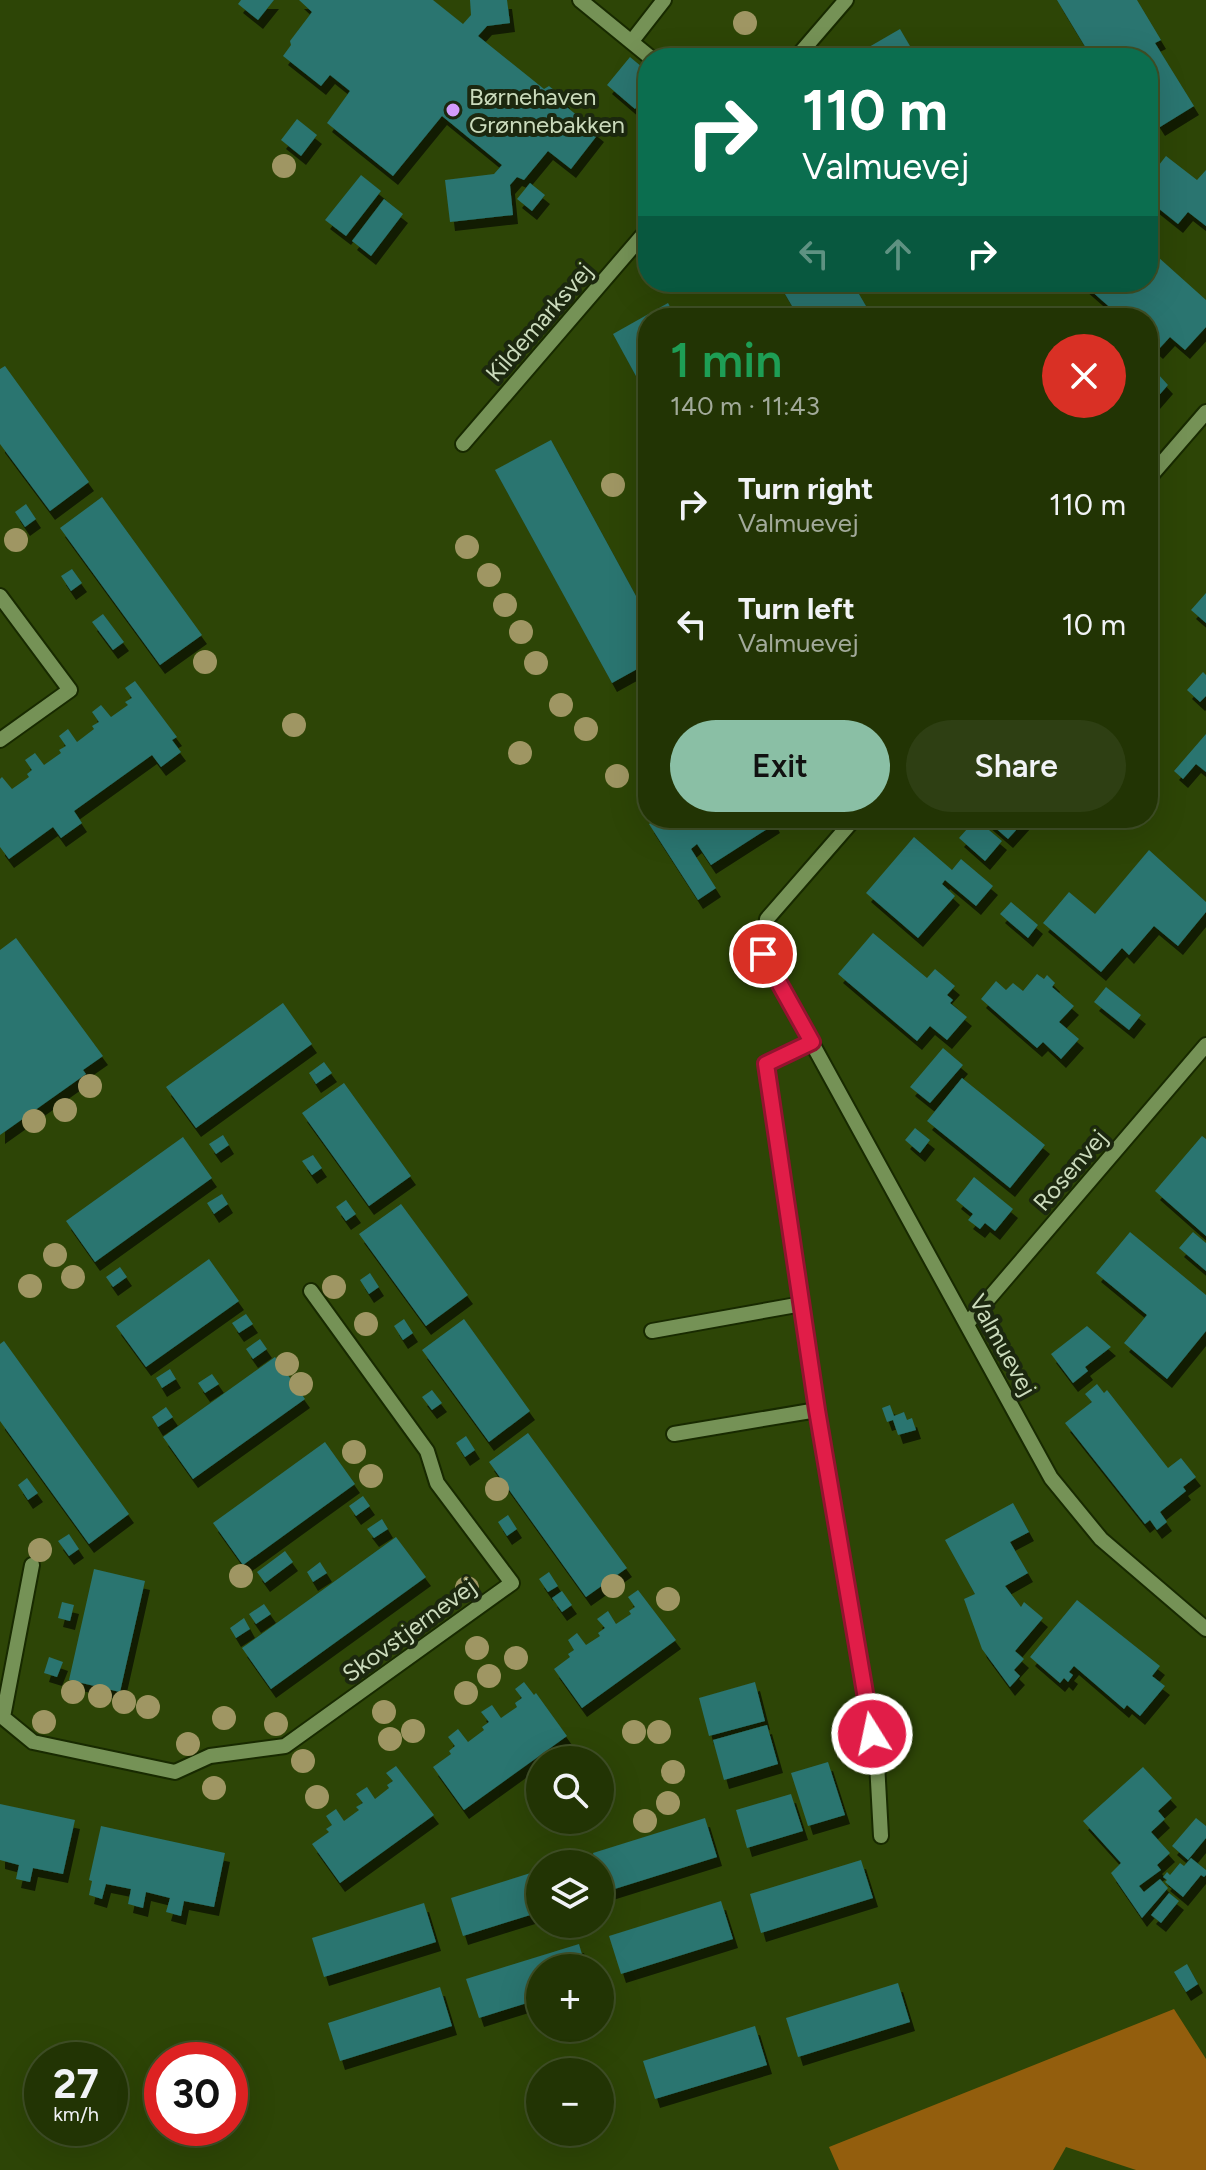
<!DOCTYPE html>
<html lang="en">
<head>
<meta charset="utf-8">
<style>
  body { margin:0; font-family:Figtree,sans-serif; background:#2e3f13; color:#f1f3f6; height:100vh; display:flex; flex-direction:column; font-size:30px; white-space:nowrap }
  * { box-sizing:border-box; margin:0 }
  p { font-size:26px; color:#a2aa9a }
  .icon { flex:none; width:44px; height:44px; fill:none; stroke:currentColor; stroke-width:2; stroke-linecap:round; stroke-linejoin:round }
  .map { position:relative; flex:1; overflow:hidden }
  .sheet { position:absolute; left:638px; top:308px; width:520px; height:520px; display:flex; flex-direction:column; background:#223404; border-radius:32px; box-shadow:0 8px 32px #0002,0 0 0 2px #3f4f26 }
  .sheet>* { flex:none }
  .hud { position:absolute; left:638px; top:48px; width:520px; height:244px; border-radius:32px; box-shadow:0 8px 32px #0002,0 0 0 2px #3f4f26; background:#0b6e4f; color:#fff; overflow:hidden }
  .tools { position:absolute; left:526px; top:1746px; display:grid; gap:16px }
  .tools a { display:grid; place-items:center; width:88px; height:88px; border-radius:50%; background:#223404; box-shadow:0 8px 32px #0002,0 0 0 2px #3f4f26; font-size:40px }
  .speed { position:absolute; left:24px; top:2042px; display:flex; gap:16px; font-size:40px; font-weight:700; text-align:center }
  .speed>* { display:grid; place-content:center; width:104px; height:104px; border-radius:50%; background:#223404; box-shadow:0 8px 32px #0002,0 0 0 2px #3f4f26; line-height:1 }
  .speed small { font-size:20px; font-weight:400 }
  .speed .limit { border:12px solid #d22; background:#fff; color:#111 }
  .pin { position:absolute; display:grid; place-items:center; width:68px; height:68px; color:#fff; margin:-34px; border:4px solid #fff; border-radius:50%; box-shadow:0 2px 8px #0007 }
  .me { position:absolute; width:88px; margin:-44px; rotate:350deg; stroke-linejoin:round; filter:drop-shadow(0 0 6px #0008) }
  .turn { display:flex; align-items:center; gap:28px; height:168px; padding:0 32px; font-size:36px }
  .turn .icon { width:104px; height:104px; stroke-width:2.5 }
  .turn b { display:block; font-size:56px; line-height:68px }
  .lanes { display:flex; align-items:center; height:76px; padding:0 32px; background:#0003; justify-content:center; gap:40px; direction:ltr }
  .lanes .off { opacity:.35 }
  .round { display:grid; place-items:center; flex:none; width:84px; height:84px; border-radius:42px; background:#2e3f13 }
  .head { display:flex; align-items:center; justify-content:space-between; height:136px; padding:0 32px }
  h1 { font-size:48px; font-weight:600; line-height:60px; color:#1e9e55 }
  .cta { display:flex; gap:16px; margin-top:auto; padding:16px 32px }
  .cta a { flex:1; height:92px; border-radius:48px; background:#8abfa5; color:#111; font-size:32px; font-weight:600; line-height:92px; text-align:center }
  .cta a+a { background:#2e3f13; color:#f1f3f6 }
  ul { padding:0; list-style:none }
  li { display:flex; align-items:center; gap:24px; height:120px; padding:0 32px }
  li div { flex:1 }
  li b { display:block; font-size:30px }
  li em { font-style:normal }
  .map>svg:first-child { display:block }
</style>
</head>
<body>
<div class="map">
<svg width="1206" height="2170" viewBox="0 0 1206 2170">
  <defs>
    <filter id="shadow"><feDropShadow dx="5" dy="9" stdDeviation="0" flood-color="#0009"/></filter>
  </defs>
  <rect width="100%" height="100%" fill="#2d4506"/>
  <!-- forest -->
  <path fill="#935e0d" d="M1174,2009L1206,2059V2170H1136L1066,2147L1053,2170H839L829,2147Z"/>
  <!-- building -->
  <path fill="#2a7470" filter="url(#shadow)" d="M241,0H274L258,20L238,4Z
    M299,0H433L463,24L471,15L470,0H507L510,23L487,26L478,36L544,89L549,86L565,99L563,104L599,133L571,169L548,151L524,180L517,177L510,185L513,215L450,222L445,180L494,174L502,165L442,116L393,176L327,123L350,91L330,75L321,86L283,56L291,45L290,41L312,12Z
    M1057,0H1137L1161,40L1155,43L1194,106L1160,127L1148,108V58H1092Z
    M900,29L917,58H850Z
    M630,57L648,72V93L635,109L607,85Z
    M297,119L317,135L301,156L281,140Z
    M1166,156L1197,180L1206,170V226L1188,212L1178,224L1148,200V179Z
    M361,175L381,191L346,236L325,220Z
    M530,183L545,195L532,211L517,199Z
    M384,199L403,214L371,256L352,241Z
    M1148,248L1206,300V327L1185,350L1170,337L1158,350L1148,341V318H1122L1081,282H1148Z
    M778,282H852L873,318H799Z
    M668,303L676,318H648V398L613,334Z
    M1148,363L1168,385L1148,408Z
    M5,366L89,482L50,511L0,444V369Z
    M551,440L648,618V663L612,683L495,470Z
    M102,497L202,635L160,665L60,528Z
    M26,504L36,519L25,527L15,512Z
    M72,569L82,583L71,591L61,576Z
    M1206,593V623L1191,610Z
    M103,614L124,642L113,650L92,622Z
    M1203,672L1206,675V696L1200,702L1187,690Z
    M135,681L177,737L172,740L181,752L161,767L152,755L74,811L82,823L61,838L53,827L9,859L0,847V779L2,777L12,789L29,777L27,774L32,770L25,760L35,753L44,765L61,753L59,750L66,746L59,736L68,729L77,742L94,729L92,726L99,722L92,712L101,705L111,717L128,705L125,702L132,698L125,688Z
    M1206,734V772L1196,764L1183,779L1174,771Z
    M658,818H772L775,824L711,865L697,844L691,849L716,888L698,900L649,824Z
    M984,818H1027L1008,839Z
    M976,819L1002,841L985,861L959,838Z
    M914,837L952,870L961,859L993,886L976,906L945,880L942,884L955,896L918,938L866,893Z
    M1149,850L1206,902V912L1178,946L1154,926L1129,955L1122,948L1101,972L1043,923L1069,892L1095,914Z
    M1011,902L1038,925L1028,938L1000,914Z
    M873,933L927,978L935,969L955,986L947,995L953,1000L950,1003L967,1017L947,1040L930,1026L917,1041L838,974Z
    M16,938L103,1056L83,1070L86,1074L0,1135V950Z
    M1037,974L1044,979L1047,975L1055,983L1052,987L1074,1006L1059,1022L1079,1039L1061,1059L1043,1042L1037,1048L981,999L996,981L1006,990L1013,983L1023,991Z
    M1106,987L1141,1015L1129,1030L1094,1002Z
    M283,1003L312,1044L196,1128L166,1087Z
    M943,1048L963,1065L930,1103L910,1087Z
    M324,1062L332,1073L316,1084L309,1073Z
    M962,1078L1045,1145L1010,1188L927,1121Z
    M344,1083L411,1176L369,1206L302,1113Z
    M915,1128L930,1140L920,1153L905,1140Z
    M223,1135L229,1145L216,1154L209,1144Z
    M1202,1136L1206,1139V1236L1155,1191Z
    M183,1137L212,1178L95,1262L66,1221Z
    M313,1155L322,1168L312,1175L302,1161Z
    M974,1177L1013,1209L995,1231L985,1223L980,1229L968,1220L973,1214L956,1200Z
    M222,1194L228,1204L214,1214L207,1203Z
    M346,1200L356,1214L346,1221L336,1207Z
    M401,1204L468,1295L426,1326L359,1234Z
    M1130,1232L1206,1295V1331L1167,1379L1124,1343L1147,1315L1096,1273Z
    M1193,1232L1206,1243V1271L1179,1248Z
    M209,1259L239,1301L146,1367L116,1326Z
    M120,1267L127,1277L113,1287L106,1277Z
    M370,1273L379,1287L369,1294L360,1280Z
    M246,1314L253,1324L239,1333L232,1323Z
    M404,1319L413,1333L403,1340L394,1326Z
    M464,1319L530,1411L489,1442L422,1350Z
    M1087,1326L1111,1347L1085,1367L1088,1371L1073,1383L1051,1354Z
    M260,1339L267,1349L253,1359L246,1349Z
    M4,1341L129,1514L89,1544L0,1421V1344Z
    M275,1357L305,1399L193,1479L163,1437Z
    M170,1369L176,1379L162,1388L156,1378Z
    M212,1374L219,1384L205,1393L198,1383Z
    M1097,1384L1104,1393L1107,1390L1168,1468L1181,1458L1196,1477L1183,1487L1186,1491L1160,1512L1167,1522L1157,1530L1150,1520L1145,1524L1065,1423L1092,1402L1085,1394Z
    M432,1390L442,1403L432,1410L422,1397Z
    M890,1405L894,1416L904,1412L907,1420L912,1418L916,1430L898,1435L893,1420L887,1422L882,1408Z
    M166,1407L173,1417L158,1427L152,1417Z
    M528,1433L627,1568L586,1597L489,1462Z
    M466,1436L475,1450L465,1457L456,1443Z
    M325,1442L355,1484L243,1565L213,1523Z
    M27,1478L38,1493L28,1500L18,1485Z
    M363,1496L370,1506L356,1516L349,1506Z
    M1013,1503L1029,1532L1010,1542L1028,1573L1005,1586L1021,1607L1024,1602L1043,1618L1015,1651L1024,1659L1014,1670L1020,1676L1010,1687L982,1649L964,1599L975,1594L945,1540Z
    M508,1515L517,1529L507,1536L498,1522Z
    M382,1519L388,1529L374,1538L367,1529Z
    M69,1534L79,1549L69,1556L58,1541Z
    M396,1537L426,1577L271,1689L242,1648Z
    M285,1551L293,1562L265,1583L257,1572Z
    M320,1562L327,1573L313,1582L307,1572Z
    M94,1569L145,1581L120,1692L69,1680Z
    M549,1572L558,1586L548,1592L539,1579Z
    M638,1590L676,1640L582,1708L554,1669L570,1657L568,1654L574,1650L568,1640L577,1633L586,1645L600,1636L598,1633L605,1628L597,1619L608,1611L616,1624L631,1614L629,1611L635,1607L628,1597Z
    M562,1591L572,1605L562,1612L552,1598Z
    M1077,1600L1160,1666L1152,1676L1165,1686L1140,1716L1127,1705L1124,1709L1074,1666L1069,1672L1073,1675L1068,1682L1064,1678L1060,1683L1030,1657Z
    M62,1602L74,1605L70,1621L58,1618Z
    M264,1604L271,1614L256,1624L249,1614Z
    M244,1618L250,1629L236,1638L230,1628Z
    M49,1657L63,1662L57,1677L44,1673Z
    M524,1682L534,1695L536,1693L567,1736L464,1810L433,1767L451,1754L449,1751L455,1746L448,1737L458,1729L468,1742L484,1730L482,1727L489,1722L481,1712L492,1705L501,1718L517,1707L515,1703L522,1698L515,1689Z
    M755,1682L765,1721L709,1736L699,1698Z
    M767,1725L778,1764L724,1780L713,1740Z
    M828,1762L845,1815L808,1826L791,1773Z
    M396,1766L434,1815L340,1883L312,1844L329,1832L326,1829L332,1825L326,1816L336,1809L344,1821L359,1810L356,1807L363,1803L356,1794L367,1787L375,1799L389,1788L387,1785L393,1781L386,1773Z
    M1143,1767L1172,1798L1158,1811L1165,1819L1151,1832L1170,1853L1157,1865L1161,1870L1139,1886L1144,1892L1160,1879L1168,1888L1142,1918L1111,1873L1121,1863L1083,1821Z
    M791,1794L803,1831L747,1848L736,1810Z
    M0,1804L75,1820L63,1874L33,1868L30,1882L16,1879L19,1865L0,1860Z
    M705,1818L717,1857L605,1892L600,1876V1864H596L593,1853Z
    M1196,1818L1206,1826V1838L1188,1860L1172,1846Z
    M101,1826L225,1853L214,1907L184,1901L181,1916L166,1912L170,1898L146,1892L143,1908L128,1904L131,1889L106,1884L102,1899L89,1895L92,1881L89,1880Z
    M1191,1858L1206,1870V1875L1204,1877L1201,1875L1183,1897L1165,1882L1167,1880L1163,1877L1167,1872L1170,1875L1180,1863L1184,1866Z
    M861,1860L873,1898L761,1933L750,1894Z
    M540,1870V1912L463,1936L451,1898Z
    M1169,1893L1179,1901L1161,1923L1151,1915Z
    M721,1901L733,1939L621,1974L609,1936Z
    M424,1903L436,1942L324,1977L312,1938Z
    M579,1944L586,1968H540V1999L479,2018L466,1979Z
    M1187,1964L1198,1984L1186,1992L1174,1972Z
    M898,1983L910,2022L798,2057L786,2018Z
    M440,1987L452,2026L340,2061L328,2023Z
    M755,2026L767,2065L655,2099L643,2061Z"/>
  <g fill="none" stroke-linecap="round" stroke-linejoin="round">
    <!-- minor casing -->
    <g stroke="#182a00" stroke-width="18">
      <path id="minor" d="M580,0L651,58
        M632,41L664,0
        M796,58L846,0
        M463,444L648,229
        M1148,479L1206,412
        M0,596L70,690L0,740
        M855,818L767,919L763,954L1051,1478L1101,1539L1206,1629
        M812,1042L766,1064L817,1410L877,1763L881,1836
        M967,1324L1206,1045
        M652,1331L802,1304
        M674,1434L817,1410
        M0,1715L33,1742L175,1772L210,1756L285,1746L512,1583L437,1483L427,1451L311,1291
        M3,1717L32,1565"/>
    </g>
    <!-- minor -->
    <use href="#minor" stroke="#759256" stroke-width="14"/>
  </g>
  <!-- trees -->
  <g fill="#9f9663">
    <circle cx="745" cy="23" r="12"/>
    <circle cx="284" cy="166" r="12"/>
    <circle cx="613" cy="485" r="12"/>
    <circle cx="16" cy="540" r="12"/>
    <circle cx="467" cy="547" r="12"/>
    <circle cx="489" cy="575" r="12"/>
    <circle cx="505" cy="605" r="12"/>
    <circle cx="521" cy="632" r="12"/>
    <circle cx="205" cy="662" r="12"/>
    <circle cx="536" cy="663" r="12"/>
    <circle cx="561" cy="705" r="12"/>
    <circle cx="294" cy="725" r="12"/>
    <circle cx="586" cy="729" r="12"/>
    <circle cx="520" cy="753" r="12"/>
    <circle cx="617" cy="776" r="12"/>
    <circle cx="90" cy="1086" r="12"/>
    <circle cx="65" cy="1110" r="12"/>
    <circle cx="34" cy="1121" r="12"/>
    <circle cx="55" cy="1255" r="12"/>
    <circle cx="73" cy="1277" r="12"/>
    <circle cx="30" cy="1286" r="12"/>
    <circle cx="334" cy="1287" r="12"/>
    <circle cx="366" cy="1324" r="12"/>
    <circle cx="287" cy="1364" r="12"/>
    <circle cx="301" cy="1384" r="12"/>
    <circle cx="354" cy="1452" r="12"/>
    <circle cx="371" cy="1476" r="12"/>
    <circle cx="497" cy="1489" r="12"/>
    <circle cx="40" cy="1550" r="12"/>
    <circle cx="241" cy="1576" r="12"/>
    <circle cx="613" cy="1586" r="12"/>
    <circle cx="467" cy="1588" r="12"/>
    <circle cx="668" cy="1599" r="12"/>
    <circle cx="477" cy="1648" r="12"/>
    <circle cx="516" cy="1658" r="12"/>
    <circle cx="489" cy="1676" r="12"/>
    <circle cx="73" cy="1692" r="12"/>
    <circle cx="466" cy="1693" r="12"/>
    <circle cx="100" cy="1696" r="12"/>
    <circle cx="124" cy="1702" r="12"/>
    <circle cx="148" cy="1707" r="12"/>
    <circle cx="384" cy="1712" r="12"/>
    <circle cx="224" cy="1718" r="12"/>
    <circle cx="44" cy="1722" r="12"/>
    <circle cx="276" cy="1724" r="12"/>
    <circle cx="413" cy="1731" r="12"/>
    <circle cx="634" cy="1732" r="12"/>
    <circle cx="659" cy="1732" r="12"/>
    <circle cx="390" cy="1739" r="12"/>
    <circle cx="188" cy="1744" r="12"/>
    <circle cx="303" cy="1761" r="12"/>
    <circle cx="673" cy="1772" r="12"/>
    <circle cx="214" cy="1788" r="12"/>
    <circle cx="317" cy="1797" r="12"/>
    <circle cx="668" cy="1803" r="12"/>
    <circle cx="645" cy="1821" r="12"/>
  </g>
  <g fill="none" stroke-linecap="round" stroke-linejoin="round">
    <!-- route casing -->
    <g stroke="#92132f" stroke-width="20">
      <path id="route" d="M763,954L812,1042L766,1064L817,1410L872,1734"/>
    </g>
    <!-- route -->
    <use href="#route" stroke="#e11d48" stroke-width="14"/>
  </g>
  <!-- markers -->
  <circle fill="#d39cfc" stroke="#1c280f" stroke-width="3" cx="453" cy="110" r="8"/>
  <g text-anchor="middle" dominant-baseline="central" stroke-width="8" stroke-linejoin="round" paint-order="stroke">
    <!-- poi labels -->
    <g font-size="24" fill="#cbdbbc" stroke="#1c280f" text-anchor="start">
      <text x="469" y="96">Børnehaven<tspan x="469" dy="28">Grønnebakken</tspan></text>
    </g>
    <!-- street labels -->
    <g font-size="24" fill="#cbdbbc" stroke="#1c280f">
      <text transform="translate(539 322) rotate(-49)">Kildemarksvej</text>
      <text transform="translate(1070 1170) rotate(-49)">Rosenvej</text>
      <text transform="translate(1003 1345) rotate(61)">Valmuevej</text>
      <text transform="translate(409 1630) rotate(-36)">Skovstjernevej</text>
    </g>
  </g>
</svg>
<div class="tools">
<a><svg class="icon" aria-label="search" viewBox="0 0 24 24"><circle cx="10" cy="10" r="6"/><path d="M15 15l6 6"/></svg></a>
<a><svg class="icon" aria-label="layers" viewBox="0 0 24 24"><path d="M12 4l9 5-9 5-9-5zM3 14l9 5 9-5"/></svg></a>
<a>+</a>
<a>−</a>
</div>
<div class="speed"><div>27<small>km/h</small></div><div class="limit">30</div></div>
<div class="pin" style="left:763px;top:954px;background:#d93025"><svg class="icon" aria-label="arrive" viewBox="0 0 24 24"><path d="M6 21V4h12l-3 4 3 4H6"/></svg></div>
<svg class="me" style="left:872px;top:1734px" viewBox="-20 -20 40 40"><circle r="17" fill="#e11d48" stroke="#fff" stroke-width="3"/><path d="M0-11L8 9 0 5-8 9z" fill="#fff"/></svg>
<div class="hud">
<div class="turn"><svg class="icon" aria-label="right" viewBox="0 0 24 24"><path d="M7 20v-9h11M14 6l5 5-5 5"/></svg><div><b>110 m</b>Valmuevej</div></div>
<div class="lanes"><svg class="icon off" aria-label="left" viewBox="0 0 24 24"><path d="M17 20v-9H6M10 6l-5 5 5 5"/></svg><svg class="icon off" aria-label="ahead" viewBox="0 0 24 24"><path d="M12 20V5M6 11l6-6 6 6"/></svg><svg class="icon" aria-label="right" viewBox="0 0 24 24"><path d="M7 20v-9h11M14 6l5 5-5 5"/></svg></div>
</div>
<section class="sheet">
<div class="head"><div><h1>1 min</h1><p>140 m · 11:43</p></div><a class="round" style="background:#d93025;color:#fff"><svg class="icon" aria-label="close" viewBox="0 0 24 24"><path d="M6 6l12 12M18 6L6 18"/></svg></a></div>
<ul>
<li><svg class="icon" aria-label="right" viewBox="0 0 24 24"><path d="M7 20v-9h11M14 6l5 5-5 5"/></svg><div><b>Turn right</b><p>Valmuevej</p></div><em>110 m</em></li>
<li><svg class="icon" aria-label="left" viewBox="0 0 24 24"><path d="M17 20v-9H6M10 6l-5 5 5 5"/></svg><div><b>Turn left</b><p>Valmuevej</p></div><em>10 m</em></li>
</ul>
<div class="cta"><a>Exit</a><a>Share</a></div>
</section>
</div>
</body>
</html>
